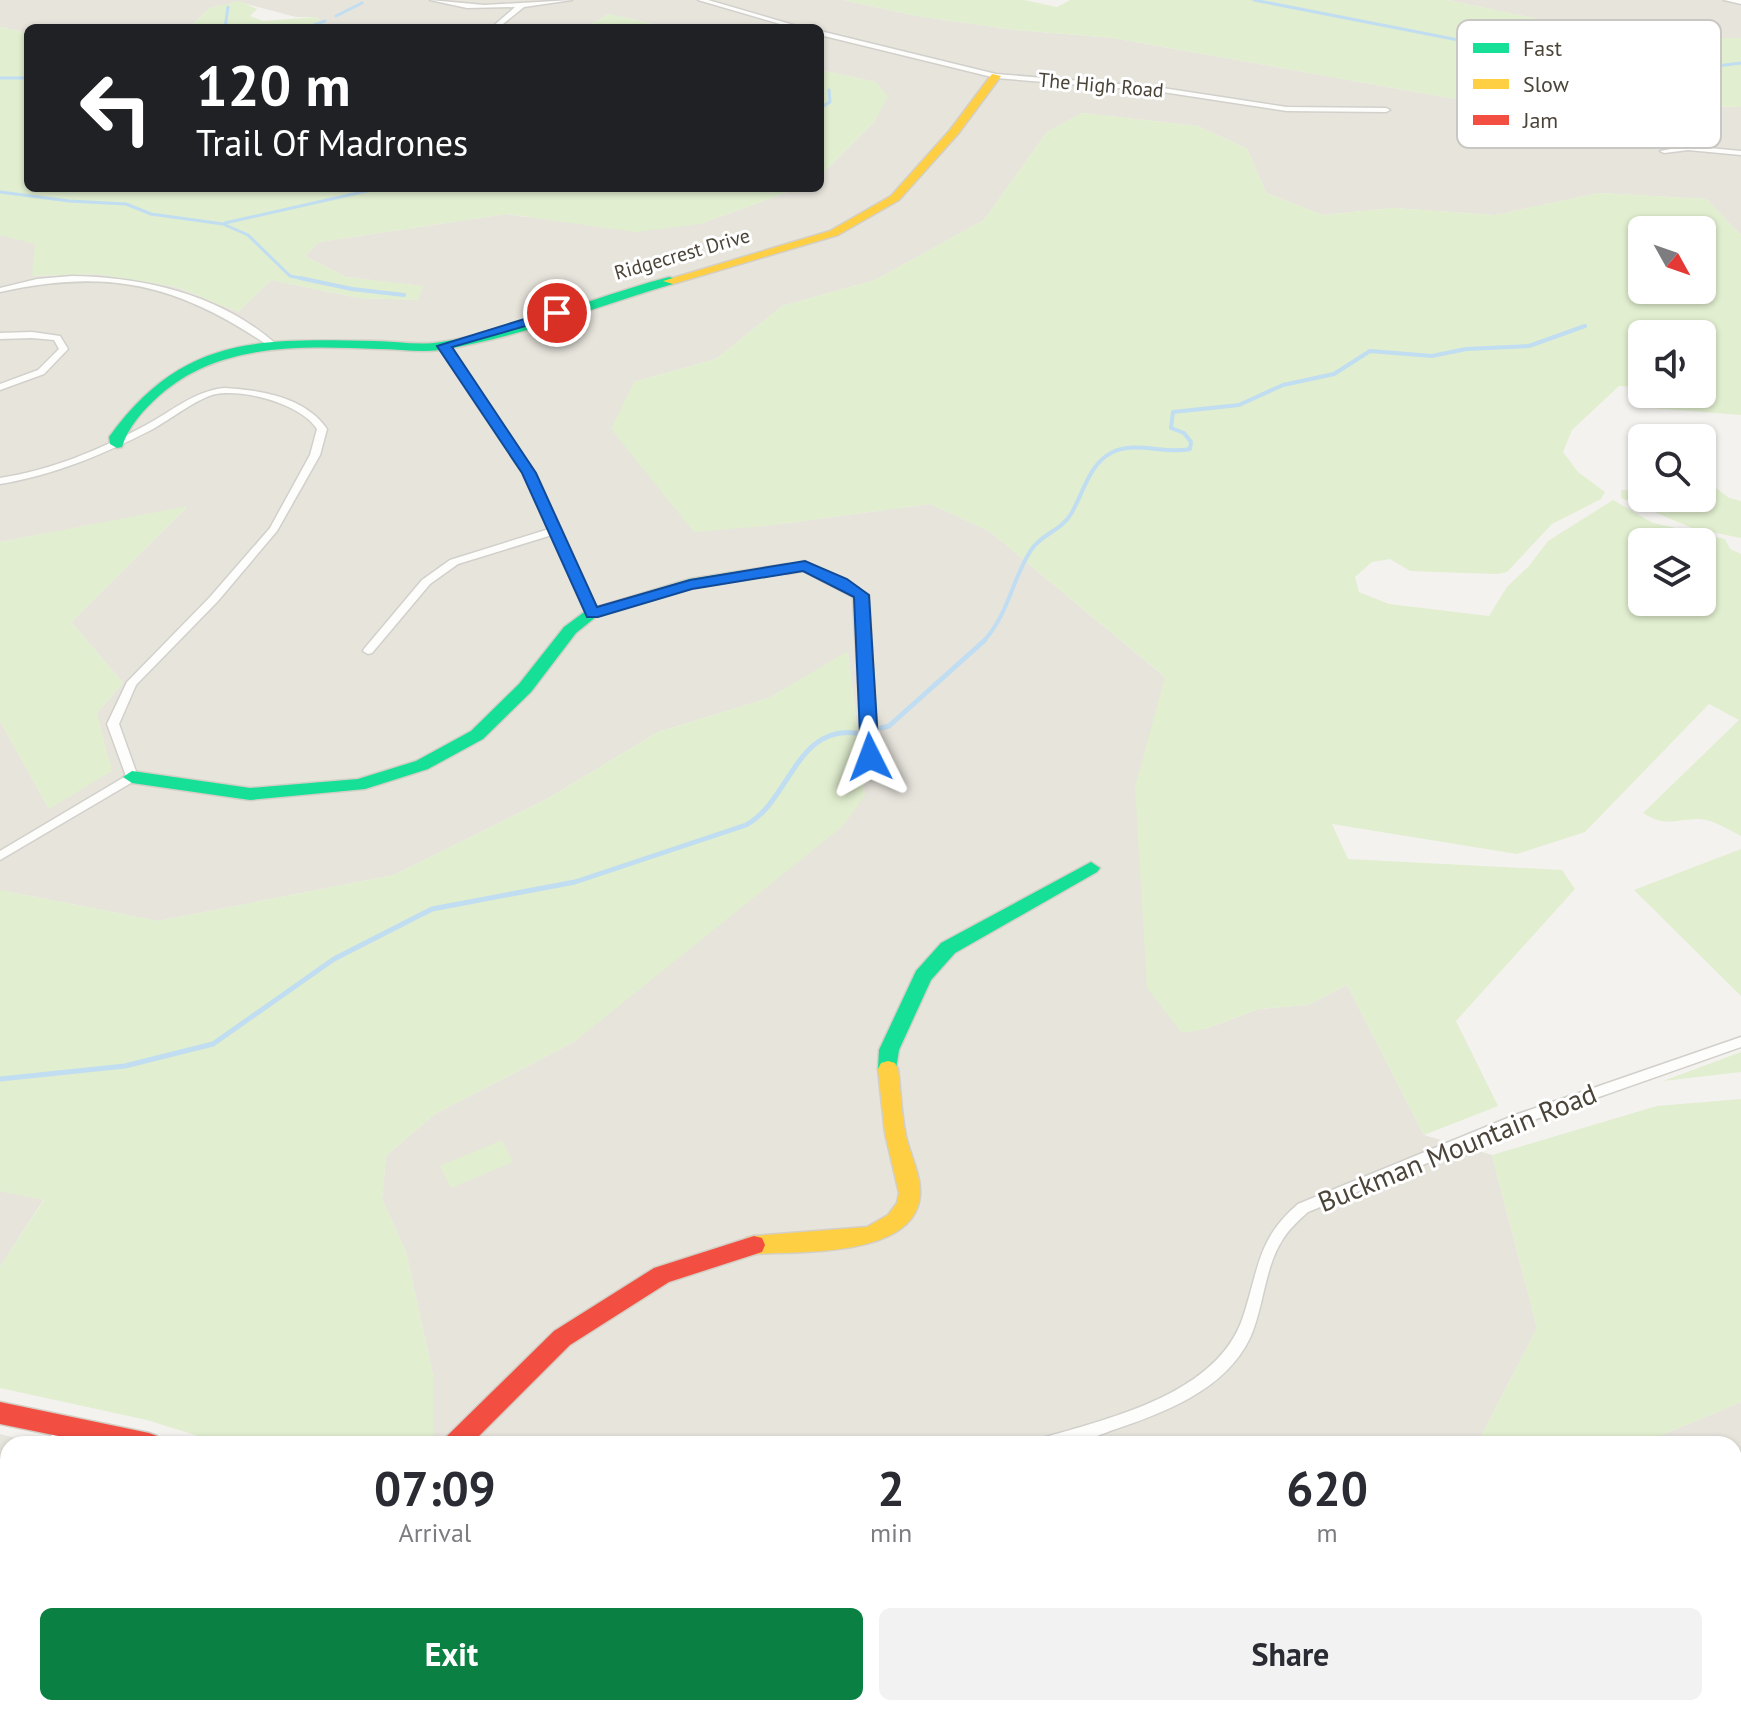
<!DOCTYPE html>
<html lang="en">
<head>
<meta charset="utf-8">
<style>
  body { margin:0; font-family:"PT Sans",sans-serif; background:#f2f2f3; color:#2b2b33; height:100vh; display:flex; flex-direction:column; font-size:30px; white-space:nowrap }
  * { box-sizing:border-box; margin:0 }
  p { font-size:26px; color:#7c7c81 }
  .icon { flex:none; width:44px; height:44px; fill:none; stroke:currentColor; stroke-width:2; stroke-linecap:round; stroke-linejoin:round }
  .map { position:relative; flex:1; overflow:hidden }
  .panel { position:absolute; left:0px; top:1436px; width:1742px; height:280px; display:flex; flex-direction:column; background:#fff; border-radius:24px 24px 0 0; box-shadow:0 2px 6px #0004 }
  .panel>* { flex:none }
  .banner { position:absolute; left:24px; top:24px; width:800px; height:168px; border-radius:12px; box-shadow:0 2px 6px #0004; background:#202124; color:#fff; overflow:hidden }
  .needle { width:52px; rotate:130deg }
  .buttons { position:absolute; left:1628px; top:216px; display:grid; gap:16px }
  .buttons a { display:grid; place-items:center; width:88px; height:88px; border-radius:12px; background:#fff; box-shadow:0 2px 6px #0004; font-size:40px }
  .pin { position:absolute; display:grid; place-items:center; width:68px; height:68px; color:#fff; margin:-34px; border:4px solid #fff; border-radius:50%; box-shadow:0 2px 8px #0007 }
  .me { position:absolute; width:88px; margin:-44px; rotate:357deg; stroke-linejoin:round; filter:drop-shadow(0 0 6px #0008) }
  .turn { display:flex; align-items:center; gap:28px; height:168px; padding:0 40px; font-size:36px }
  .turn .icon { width:104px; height:104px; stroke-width:2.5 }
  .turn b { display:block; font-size:56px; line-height:68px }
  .eta { display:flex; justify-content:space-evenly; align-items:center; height:136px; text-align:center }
  .eta b { font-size:48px; font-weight:700; line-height:56px }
  .cta { display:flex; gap:16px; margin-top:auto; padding:16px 40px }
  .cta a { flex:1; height:92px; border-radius:12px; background:#0b8043; color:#fff; font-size:32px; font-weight:700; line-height:92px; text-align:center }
  .cta a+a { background:#f2f2f3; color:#2b2b33 }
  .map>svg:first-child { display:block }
</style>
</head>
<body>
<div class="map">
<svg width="1741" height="1716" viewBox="0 0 1741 1716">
  <rect width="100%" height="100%" fill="#f4f2ee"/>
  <!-- residential -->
  <path fill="#e7e4dc" d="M0,0H843L917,16L1015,30L1113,38L1484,104L1526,101L1741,107V235L1706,199L1599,193L1495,215L1393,208L1323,215L1266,193L1247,149L1198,126L1082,113L1047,132L984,220L875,280L782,306L716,359L634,382L765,526L930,504L989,531L1166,678L1205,1029L1259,1009L1308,1005L1347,985L1424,1135L1492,1155L1537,1328L1477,1444H433V1375L406,1252L382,1199L386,1156L435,1114L574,1042L865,795L848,652L769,698L658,732L545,800L394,875L158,921L0,890V721L49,809L97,713L123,683L71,622L187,507L0,542V235L36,243L33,276L97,274L177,287L238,312L271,280L359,298L418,300L422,286L346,277L305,256L319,242L506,214L525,217L700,224L799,188H820V176L875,121L876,82L820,70V28H672L608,14L585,28H319L323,23L316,17H296L239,2L210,8L188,28H28V33L0,27Z
    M1448,0H1741V38H1675L1538,19Z
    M0,1191L44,1199L0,1267Z
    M1741,1402V1716H599L593,1708H1734V1444H1640Z
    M0,1434L39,1444H8V1708H510L517,1716H0Z"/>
  <!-- green -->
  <path fill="#e1eecf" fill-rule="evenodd" d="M843,0H1024L1057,7L1070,0H1448L1538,19L1675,38H1741V107L1526,101L1484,104L1113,38L1015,30L917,16Z
    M239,1L257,9L250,16L263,21L316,17L323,23L319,28H188L210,8Z
    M608,14L672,28H585Z
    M0,27L28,33V188H799L700,224L635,232L506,214L319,242L305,256L346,277L423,286L418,300L359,298L271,280L238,312L177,287L97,274L32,276L35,244L0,235Z
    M820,70L876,82L888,96L875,121L820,176Z
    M1082,113L1198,126L1247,149L1266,193L1323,215L1393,208L1495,215L1599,193L1706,199L1741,235V415L1652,408L1645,403L1638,387L1619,386L1572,430L1563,452L1578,472L1605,492L1601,499L1552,524L1507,572L1496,574L1410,571L1390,559L1372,562L1355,577L1359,592L1389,604L1489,616L1507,587L1529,566L1548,541L1613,500L1653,523L1725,539L1730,549L1741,554V836C1729,830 1712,819 1699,819C1677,819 1666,828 1643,813L1739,720L1709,704L1585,832L1517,854L1332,824L1348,859L1562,870L1575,889L1456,1021L1498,1106L1424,1135L1347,985L1308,1005L1259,1009L1205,1029L1182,1033L1147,988L1135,787L1165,677L989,531L930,504L765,526L694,532L611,429L634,382L716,359L782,306L875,280L984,220L1047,132ZM1642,230H1702V290H1642ZM1642,334H1702V394H1642ZM1642,542H1702V602H1642Z
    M1706,480L1729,498L1741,501V538L1692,528L1621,498V490L1642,491V498H1702V481Z
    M188,506L71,622L123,683L97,713L112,771L49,809L0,721V542Z
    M848,651L865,795L843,826L574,1042L435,1114L386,1156L382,1199L406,1252L433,1375V1444H224L147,1420L0,1388V1267L44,1200L0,1191V890L158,921L394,875L545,800L658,732L769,698Z
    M1741,849V996L1634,890Z
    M1741,1052V1072L1663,1081Z
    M1741,1099V1402L1640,1444H1477L1537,1328L1492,1155L1657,1106Z
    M502,1140L513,1162L451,1188L440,1166Z"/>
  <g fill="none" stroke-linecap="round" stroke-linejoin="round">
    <!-- stream-far2 -->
    <path stroke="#c0ddf1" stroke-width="3" d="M1254,0L1555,59L1603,73L1677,71L1741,63
      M336,16L362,3
      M225,28L228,7
      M306,28L325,21
      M0,78H28
      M820,108L830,102L829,90
      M0,192L69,201L126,204L151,214L223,224L248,235L290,276L310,280
      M225,223L380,188"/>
    <!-- stream-far1 -->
    <path stroke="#c0ddf1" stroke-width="4" d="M300,278L352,289L404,295
      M983,642C1010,612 1011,581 1031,550C1041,534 1061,531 1071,514C1083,494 1089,464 1111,453C1135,440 1165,455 1190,449L1191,442L1184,433L1171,428L1173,412L1239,405L1283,385L1334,374L1370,351L1432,356L1466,349L1529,346L1585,326"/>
    <!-- stream -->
    <path stroke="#c0ddf1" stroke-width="5" d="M881,728L889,726L985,640
      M0,1079L125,1066L213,1044L334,959L432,909L575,882L746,825C790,801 796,725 856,733"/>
    <!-- street casing -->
    <g stroke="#d2d0cb" stroke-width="3">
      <path id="street" d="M430,0L484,5L572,0L524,7L498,28H491L515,7L467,8Z
        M698,0H708L804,28H794Z
        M1724,0H1741V4Z
        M820,31L996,74L1156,87L1287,107L1386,108L1390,110L1386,112L1287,111L1156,91L996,78L820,35Z
        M1688,146L1741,151V155L1688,150L1664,153L1660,151Z
        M72,276C144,277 221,295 276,344L269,346C177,284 109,268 0,292V288L37,279Z
        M32,332L60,336L68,349L44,374L0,390V384L38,370L59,349L54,340L32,338L0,339V333Z
        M444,343L447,344L534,473L597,613L592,616L587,613L552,535L458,564L430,584L372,653L368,654L363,651L364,649L422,580L450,560L549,529L524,473L440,346Z
        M224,388C260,390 305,397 327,429L320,455L277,531L218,601L136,685L119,724L138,777L136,780L0,860V851L126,776L107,724L127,682L210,597L270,528L310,455L317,429C301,404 245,389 216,394C199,397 168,421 151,430C102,455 54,475 0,484V478C52,470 99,450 146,425C171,412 194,391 224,388Z
        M1741,1037V1047L1525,1123L1308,1212C1299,1220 1290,1228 1283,1239C1264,1268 1264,1307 1250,1338C1225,1391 1161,1414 1110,1431C1097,1436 1083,1442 1069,1444C1059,1445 1048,1444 1038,1444L1040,1439L1046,1437C1114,1417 1218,1393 1243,1317C1259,1269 1257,1239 1298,1204L1515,1115Z
        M65,1418L71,1420L73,1425L63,1444H47L59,1420Z
        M8,1554V1600L6,1605L0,1607V1561L2,1556Z"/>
    </g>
    <!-- fast casing -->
    <g stroke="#d3cfc5" stroke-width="3">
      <path id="fast" d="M669,277L673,278V284C597,306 519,338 440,350C420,353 399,349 379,349C303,346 220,342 160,395C143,410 128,427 122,447L117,448L110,444L109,437C183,335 258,339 374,341C396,341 419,346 441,342C519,330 593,297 669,277Z
        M787,564L792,566V572L692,588L597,616L576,633L531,692L483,739L428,769L365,789L250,800L132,783L123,777L132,771L250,788L358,779L416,761L471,731L519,684L564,627L587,610L690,579Z
        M1091,862L1100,868L1097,872L955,953L931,980L899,1050L895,1075L888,1077L881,1075L878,1069L879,1050L916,971L941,943Z
        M539,1708H568L571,1716H542Z"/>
    </g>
    <!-- slow casing -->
    <g stroke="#d3cfc5" stroke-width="3">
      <path id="slow" d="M992,74L1001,76L958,134L899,200L838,235L673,284L663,281L830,231L891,196L950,130Z
        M805,561L869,595L878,757L876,761L870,763L862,757L853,597L803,571L787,574L779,569L782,566Z
        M888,1061L895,1063L898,1069C901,1091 901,1114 906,1136C910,1154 922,1178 920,1196C914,1258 799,1251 754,1254L746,1252L743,1245L746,1238L754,1236L867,1227L888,1215L897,1203L899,1193L885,1133L878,1069L881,1063Z"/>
    </g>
    <!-- jam casing -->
    <g stroke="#d3cfc5" stroke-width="3">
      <path id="jam" d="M754,1236L762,1238L765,1245L762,1252L669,1282L570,1345L471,1444H443L447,1436L554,1331L654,1268Z
        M0,1402L149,1433L157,1436L161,1444H97L0,1424Z"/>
    </g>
    <!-- street -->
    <use href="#street" fill="#fdfdfc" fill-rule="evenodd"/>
    <!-- fast -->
    <use href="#fast" fill="#16e098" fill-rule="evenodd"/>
    <!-- slow -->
    <use href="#slow" fill="#ffcf43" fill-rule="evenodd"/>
    <!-- jam -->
    <use href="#jam" fill="#f24e42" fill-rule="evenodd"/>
  </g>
  <!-- route -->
  <path fill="#1a73e8" stroke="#114b97" stroke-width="2" d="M557,309L563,313L561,316L452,347L536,473L597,607L690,580L805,561L847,579L869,595L879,757L876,761L870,763L861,757L854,597L803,571L692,589L598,617H587L522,473L437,346Z"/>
  <g text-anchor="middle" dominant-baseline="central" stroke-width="6" stroke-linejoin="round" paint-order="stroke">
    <!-- far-street labels -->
    <g font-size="20" fill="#4b4439" stroke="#fff">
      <text transform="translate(1101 85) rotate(5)">The High Road</text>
      <text transform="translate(682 254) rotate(-16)">Ridgecrest Drive</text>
    </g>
    <!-- near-street labels -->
    <g font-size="28" fill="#4b4439" stroke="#fff">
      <text transform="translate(1457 1147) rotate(-22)">Buckman Mountain Road</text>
    </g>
  </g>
  <!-- legend -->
  <rect x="1457" y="20" width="264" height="128" rx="12" fill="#fff" stroke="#c9c7c4" stroke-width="2"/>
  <rect x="1473" y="43" width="36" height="10" fill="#16e098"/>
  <rect x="1473" y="79" width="36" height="10" fill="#ffcf43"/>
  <rect x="1473" y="115" width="36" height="10" fill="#f24e42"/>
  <g font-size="22" fill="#4b4439">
    <text x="1523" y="56">Fast</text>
    <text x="1523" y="92">Slow</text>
    <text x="1523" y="128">Jam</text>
  </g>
</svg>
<div class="buttons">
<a><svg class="needle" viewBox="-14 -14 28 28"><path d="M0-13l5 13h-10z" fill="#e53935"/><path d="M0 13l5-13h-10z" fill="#7c7c81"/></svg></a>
<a><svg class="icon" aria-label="sound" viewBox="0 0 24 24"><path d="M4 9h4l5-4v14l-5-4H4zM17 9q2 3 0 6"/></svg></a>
<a><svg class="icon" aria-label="search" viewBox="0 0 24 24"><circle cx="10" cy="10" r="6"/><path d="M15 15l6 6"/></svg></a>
<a><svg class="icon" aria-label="layers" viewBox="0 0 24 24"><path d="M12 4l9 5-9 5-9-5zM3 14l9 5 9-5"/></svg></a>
</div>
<div class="pin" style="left:557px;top:313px;background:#d93025"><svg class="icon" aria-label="arrive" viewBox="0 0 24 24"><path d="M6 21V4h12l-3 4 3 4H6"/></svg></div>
<svg class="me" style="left:870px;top:757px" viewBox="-20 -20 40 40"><path d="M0-17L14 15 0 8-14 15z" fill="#1a73e8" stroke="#fff" stroke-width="4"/></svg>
<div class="banner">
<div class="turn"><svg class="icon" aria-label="left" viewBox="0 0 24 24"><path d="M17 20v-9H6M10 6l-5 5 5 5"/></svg><div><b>120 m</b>Trail Of Madrones</div></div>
</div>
<section class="panel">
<div class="eta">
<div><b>07:09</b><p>Arrival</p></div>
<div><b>2</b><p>min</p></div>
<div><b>620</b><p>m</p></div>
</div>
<div class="cta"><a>Exit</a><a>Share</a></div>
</section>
</div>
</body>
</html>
